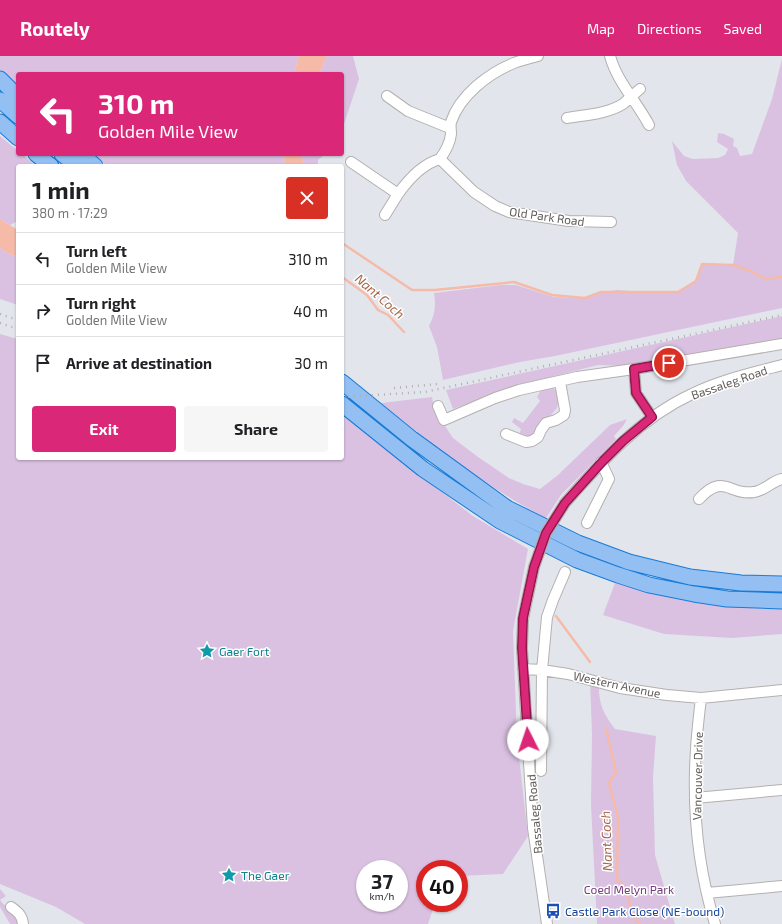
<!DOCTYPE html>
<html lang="en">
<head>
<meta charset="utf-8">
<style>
  body { margin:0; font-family:"Exo 2",sans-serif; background:#f6f6f6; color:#202124; height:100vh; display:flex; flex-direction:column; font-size:15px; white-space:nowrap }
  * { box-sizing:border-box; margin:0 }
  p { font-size:13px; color:#757577 }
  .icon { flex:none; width:22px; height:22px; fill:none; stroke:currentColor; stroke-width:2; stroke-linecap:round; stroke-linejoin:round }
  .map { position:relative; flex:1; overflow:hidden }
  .side { position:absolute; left:16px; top:108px; width:328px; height:296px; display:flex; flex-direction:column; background:#fff; border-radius:4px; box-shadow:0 1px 3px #0004 }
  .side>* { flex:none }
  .banner { position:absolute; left:16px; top:16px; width:328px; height:84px; border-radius:4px; box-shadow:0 1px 3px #0004; background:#db2777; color:#fff; overflow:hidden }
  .speed { position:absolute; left:356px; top:804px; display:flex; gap:8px; font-size:20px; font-weight:700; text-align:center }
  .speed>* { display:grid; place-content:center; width:52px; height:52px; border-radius:50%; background:#fff; box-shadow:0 1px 3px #0004; line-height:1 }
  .speed small { font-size:10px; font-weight:400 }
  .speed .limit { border:6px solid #d22; background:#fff; color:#111 }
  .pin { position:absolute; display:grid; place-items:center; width:34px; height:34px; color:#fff; margin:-17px; border:2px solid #fff; border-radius:50%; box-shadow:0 1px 4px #0007 }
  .me { position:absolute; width:44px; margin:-22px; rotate:356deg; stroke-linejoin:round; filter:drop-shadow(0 0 3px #0008) }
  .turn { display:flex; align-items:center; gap:14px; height:84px; padding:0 16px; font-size:18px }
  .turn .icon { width:52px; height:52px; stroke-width:2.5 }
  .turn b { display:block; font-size:28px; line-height:34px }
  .round { display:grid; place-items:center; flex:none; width:42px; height:42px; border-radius:4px; background:#f6f6f6 }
  .overview { display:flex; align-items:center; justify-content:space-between; height:68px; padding:0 16px }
  h1 { font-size:24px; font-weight:700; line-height:30px }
  .primary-button { display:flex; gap:8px; margin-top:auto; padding:8px 16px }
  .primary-button a { flex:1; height:46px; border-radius:4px; background:#db2777; color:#fff; font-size:16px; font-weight:700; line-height:46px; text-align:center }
  .primary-button a+a { background:#f6f6f6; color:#202124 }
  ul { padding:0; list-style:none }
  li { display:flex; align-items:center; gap:12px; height:52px; padding:0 16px; border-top:1px solid #e0e0e0 }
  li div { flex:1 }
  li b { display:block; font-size:15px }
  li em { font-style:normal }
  header { display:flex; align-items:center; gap:24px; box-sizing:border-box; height:56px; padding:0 20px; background:#db2777; color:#fff }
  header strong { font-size:19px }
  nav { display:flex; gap:22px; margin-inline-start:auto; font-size:14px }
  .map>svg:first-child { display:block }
</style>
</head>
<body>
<header>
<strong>Routely</strong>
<nav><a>Map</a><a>Directions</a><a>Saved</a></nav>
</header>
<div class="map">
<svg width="782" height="868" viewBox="0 0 782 868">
  <rect width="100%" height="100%" fill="#e2e6ec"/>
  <!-- green -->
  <path fill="#dac1e1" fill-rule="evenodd" d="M0,0H299L294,18H18V32L0,14Z
    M327,0H353L359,23L342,74V18H319Z
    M782,3V252L555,300L520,306L443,324L437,291L429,270C435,259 436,250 434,237L501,229H516L554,241L585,242L601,236L618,234L650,237L678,236L696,225L702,208L733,209L738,177L686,125L677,109L672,85L684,100L693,103L718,102L725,99L728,93L717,86L718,77L724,78L734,83L733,90L737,92L740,100L752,98L772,43Z
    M0,80L18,95V98H22L36,110H18V165L10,169L0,163Z
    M93,98H284L285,110H107Z
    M301,98H325L318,104V110H304Z
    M0,191L5,196L18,201V249L0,243Z
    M782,260V282L743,292L742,289L653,307L624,310L598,309L511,331L453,353L446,334Z
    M0,278L18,283V402H334L337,404V402H342V359L473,460L528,493L513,575L517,684L528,780L503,818L459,820V813H425V847H435L428,868H85L56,851L0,828ZM365,813H399V847H365Z
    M553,332L557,335L559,343L557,352L550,360L541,368L536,376L528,383L519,379L521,373L512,366L514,362L523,367L540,345L537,341L541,334Z
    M432,341L434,353L439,363L445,370L453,382L478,401L509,422L523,428L540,433L558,419L610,369L627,363L623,370L614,380L616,383L561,439L546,462C486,431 433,389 381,347Z
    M618,519L695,546L771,553L782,552V578L732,582L664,578L603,559Z
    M590,623L599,626C598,647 603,657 615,673L656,680L653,721L655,799L675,868H597L591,749L592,679Z
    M0,833L6,840L0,844L4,849L9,847L23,868H10L0,851Z"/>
  <!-- water -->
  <path fill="#f6baa8" d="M299,0H327L319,18H294Z
    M284,98H301L304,110H285Z
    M0,163L18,174V201L5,196L0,191Z"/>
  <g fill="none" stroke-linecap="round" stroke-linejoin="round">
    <!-- stream -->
    <path stroke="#f6baa8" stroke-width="2.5" d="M342,187L412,234H435L514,226L552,239L585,242L601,236H678L696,225L702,208L733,209L751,215L765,223L782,221
      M342,221L367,239L378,254L388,259L404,276
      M556,560L590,606
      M606,672L616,716L609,727L618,761L617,824C630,831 628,847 632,858C633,862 637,865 640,868"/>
    <!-- minor casing -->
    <g stroke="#b3b0ae" stroke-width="12">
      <path id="minor" d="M538,0C530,2 522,4 514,7C489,17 460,39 451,66C450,70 451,74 451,78C450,88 445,96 440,103L474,136L495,150L509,156L569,165L611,166
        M610,0C617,26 637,46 649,69
        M387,40L408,55L450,72
        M567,62C585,59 607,58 623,48C629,43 634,38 640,33
        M351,106L398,138C408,124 422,108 440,103
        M385,159L398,138
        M634,313L782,288
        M438,350L444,364L495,342L519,334L577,321L634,313L636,337L652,361
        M506,378L526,386L532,385L538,381L541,374L546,367L556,364L564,359L565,354L560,326
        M699,443C724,416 729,440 754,436C764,435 772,425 782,423
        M565,447C602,405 640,362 692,338C720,324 752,317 782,309
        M587,467L609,423L601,406
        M534,511L523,563L522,592L533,772L547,868
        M523,613L542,614L568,618L620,632L667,639L701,642L782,634
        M701,642C699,659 697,676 696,693C692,752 698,812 715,868
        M541,715L542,614L547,561L553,544L565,516
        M695,742L782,734
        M707,837L782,830
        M11,851C18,856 22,859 23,868"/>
    </g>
    <!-- highway casing -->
    <g stroke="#177bd7" stroke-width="17">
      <path id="highway" d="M0,23L18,41
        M0,44L18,60
        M0,66L18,82
        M36,98L51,110
        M62,98L77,110
        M81,98L95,110
        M342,326L412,383L507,452L578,487L629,506L690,521L741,527L782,528
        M342,348L423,413L500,465L577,504L618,519L649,529L694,538L727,543L782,545"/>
    </g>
    <!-- minor -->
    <use href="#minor" stroke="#fff" stroke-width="10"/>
    <!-- highway -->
    <use href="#highway" stroke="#93bff2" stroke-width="15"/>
    <!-- rail -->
    <path stroke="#afafae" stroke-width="2.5" stroke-dasharray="1 5" stroke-linecap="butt" d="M0,258L18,264
      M0,267L18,273
      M394,332L438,328
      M342,341L425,336L782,259"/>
    <!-- minor-bridge casing -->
    <g stroke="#b3b0ae" stroke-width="12" stroke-linecap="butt">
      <path id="minor-bridge" d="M534,511L546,477L565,447"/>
    </g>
    <!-- minor-bridge -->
    <use href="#minor-bridge" stroke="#fff" stroke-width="10"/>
  </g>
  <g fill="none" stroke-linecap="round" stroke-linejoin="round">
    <!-- route casing -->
    <g stroke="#8e194d" stroke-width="10">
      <path id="route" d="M528,684L522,592L523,562L534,511L546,477L565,447L602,406L623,385L652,361L636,337L634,313L669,307"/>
    </g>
    <!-- route -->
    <use href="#route" stroke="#db2777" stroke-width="7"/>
  </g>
  <!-- icons -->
  <defs>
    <g id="sight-bare" transform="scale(1.2)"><path d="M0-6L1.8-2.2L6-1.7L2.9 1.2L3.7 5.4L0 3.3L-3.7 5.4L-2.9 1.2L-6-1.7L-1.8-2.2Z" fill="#0f9aa8" stroke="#fff" stroke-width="2.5" paint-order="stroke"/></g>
    <g id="bus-bare" transform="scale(1.2)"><path d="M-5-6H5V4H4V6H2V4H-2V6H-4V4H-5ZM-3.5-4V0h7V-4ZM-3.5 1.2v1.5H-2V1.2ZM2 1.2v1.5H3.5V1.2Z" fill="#1a4fb4" stroke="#fff" stroke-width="2.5" paint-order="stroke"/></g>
  </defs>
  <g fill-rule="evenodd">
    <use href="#sight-bare" x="207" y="595"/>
    <use href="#sight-bare" x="229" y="819"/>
    <use href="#bus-bare" x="553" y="855"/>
  </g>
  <g text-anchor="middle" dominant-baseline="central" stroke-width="3" stroke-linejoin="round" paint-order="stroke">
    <!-- street labels -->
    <g font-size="12" fill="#615d5b" stroke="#fff">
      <text transform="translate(547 160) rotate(8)">Old Park Road</text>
      <text transform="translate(729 326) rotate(-19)">Bassaleg Road</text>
      <text transform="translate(617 628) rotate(12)">Western Avenue</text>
      <text transform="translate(697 720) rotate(-89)">Vancouver Drive</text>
      <text transform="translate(534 758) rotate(-95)">Bassaleg Road</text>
    </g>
    <!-- culture labels -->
    <g font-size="12" fill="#0d838f" stroke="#fff" text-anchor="start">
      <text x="219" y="595">Gaer Fort</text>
      <text x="241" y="819">The Gaer</text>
    </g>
    <!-- park labels -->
    <g font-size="12" fill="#743d7e" stroke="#fff">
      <text x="629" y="833">Coed Melyn Park</text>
    </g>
    <!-- transit labels -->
    <g font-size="12" fill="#164399" stroke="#fff" text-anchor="start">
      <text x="565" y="855">Castle Park Close (NE-bound)</text>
    </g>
    <!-- water labels -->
    <g font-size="13" font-style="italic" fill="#a66548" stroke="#fff">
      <text transform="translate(380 240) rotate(41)">Nant Coch</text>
      <text transform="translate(606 785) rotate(-92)">Nant Coch</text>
    </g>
  </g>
</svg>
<div class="speed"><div>37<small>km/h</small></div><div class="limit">40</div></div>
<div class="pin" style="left:669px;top:307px;background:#d93025"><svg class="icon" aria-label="arrive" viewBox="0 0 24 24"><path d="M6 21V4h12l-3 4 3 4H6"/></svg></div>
<svg class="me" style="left:528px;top:684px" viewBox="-20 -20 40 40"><circle r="19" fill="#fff"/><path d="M0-13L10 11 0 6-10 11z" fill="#db2777"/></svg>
<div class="banner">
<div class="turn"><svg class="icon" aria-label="left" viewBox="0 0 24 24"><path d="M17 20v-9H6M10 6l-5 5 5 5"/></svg><div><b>310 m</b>Golden Mile View</div></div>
</div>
<section class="side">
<div class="overview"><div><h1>1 min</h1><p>380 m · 17:29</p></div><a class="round" style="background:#d93025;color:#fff"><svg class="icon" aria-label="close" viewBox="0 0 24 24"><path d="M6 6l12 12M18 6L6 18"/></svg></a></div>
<ul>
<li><svg class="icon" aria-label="left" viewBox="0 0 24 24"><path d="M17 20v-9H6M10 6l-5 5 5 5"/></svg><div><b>Turn left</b><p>Golden Mile View</p></div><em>310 m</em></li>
<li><svg class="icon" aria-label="right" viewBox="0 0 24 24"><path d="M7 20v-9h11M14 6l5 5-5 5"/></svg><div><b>Turn right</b><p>Golden Mile View</p></div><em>40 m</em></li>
<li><svg class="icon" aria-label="arrive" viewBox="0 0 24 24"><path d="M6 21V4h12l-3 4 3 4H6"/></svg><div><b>Arrive at destination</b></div><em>30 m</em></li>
</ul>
<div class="primary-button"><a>Exit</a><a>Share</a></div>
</section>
</div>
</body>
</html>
